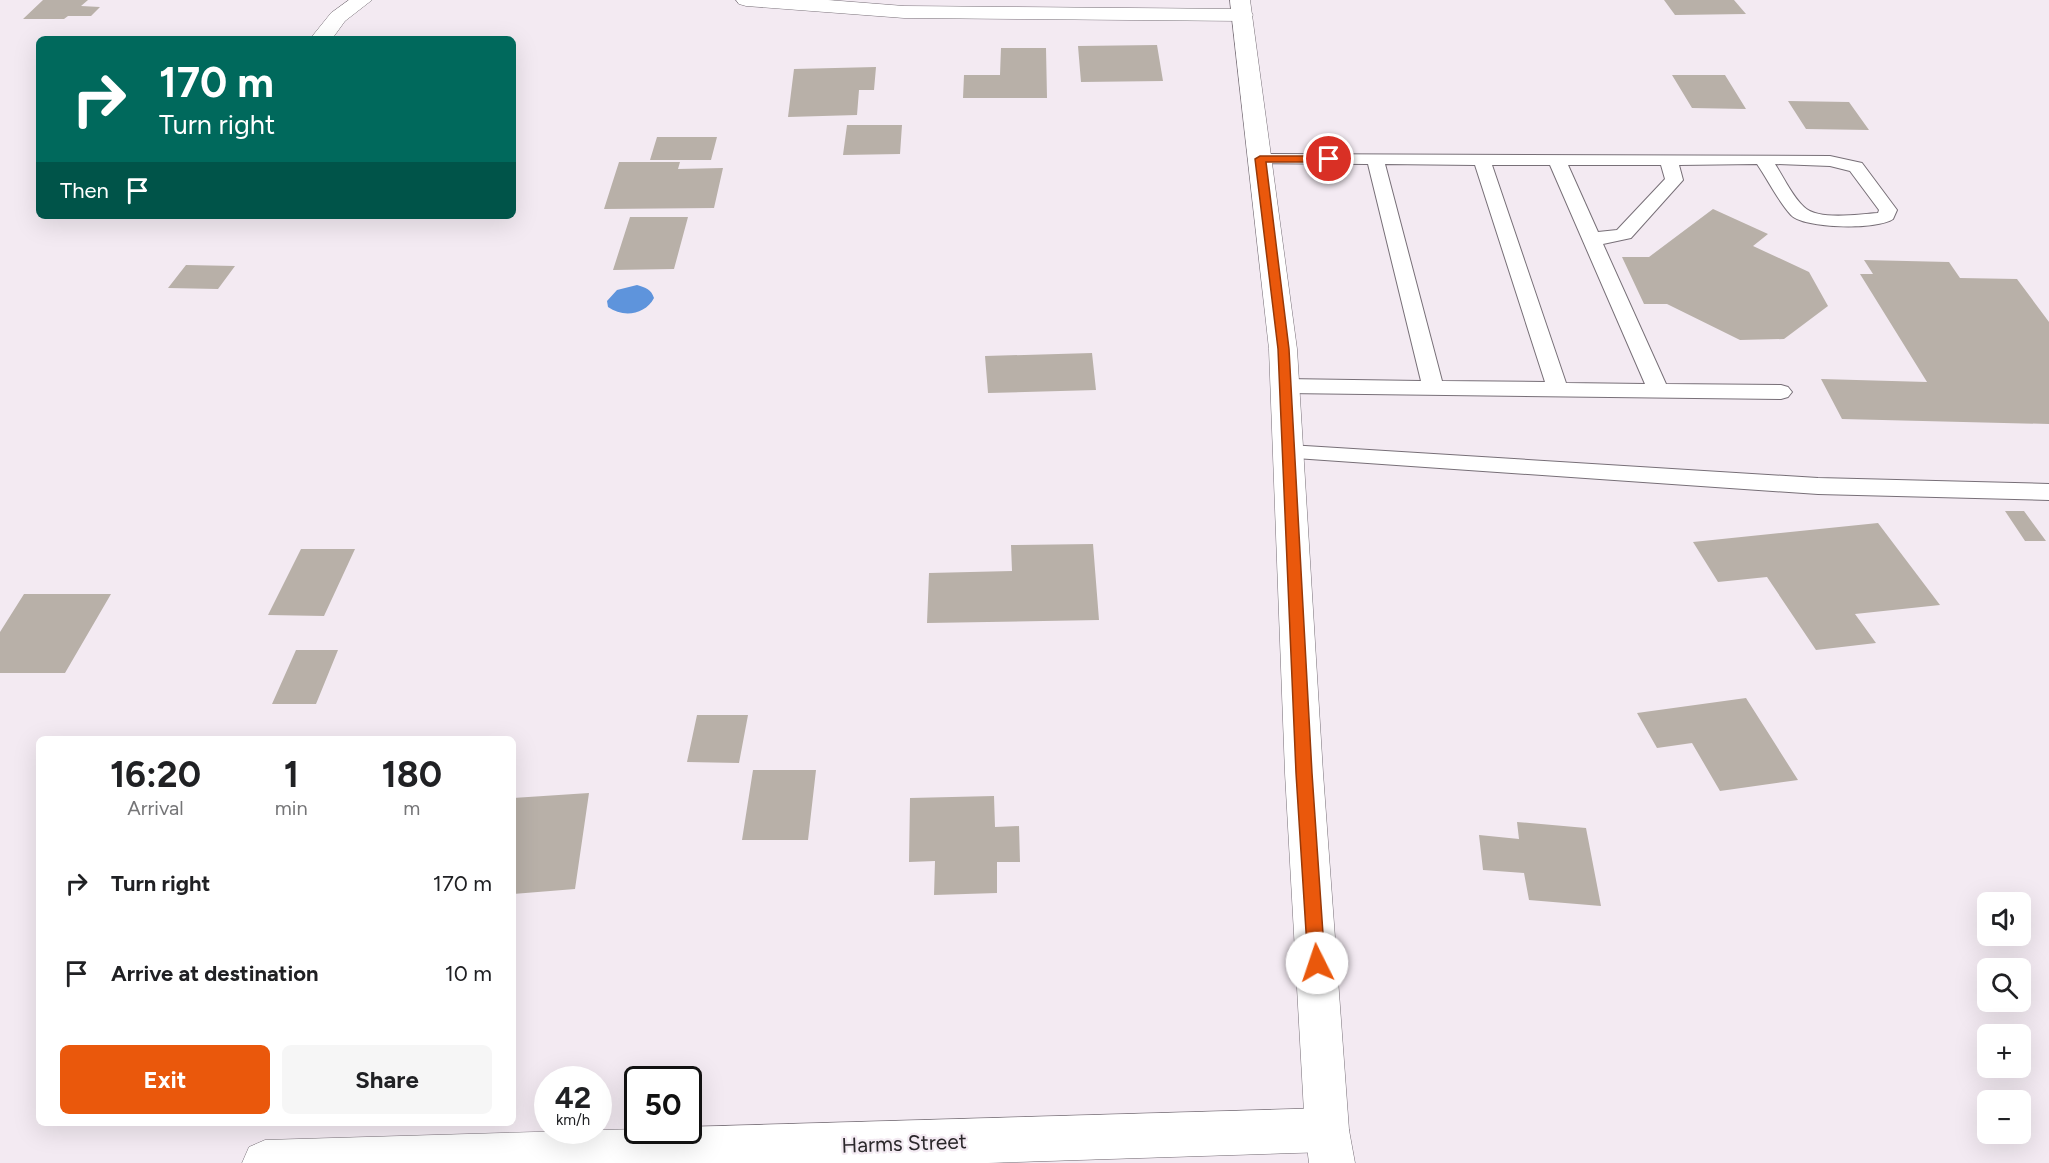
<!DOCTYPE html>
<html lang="en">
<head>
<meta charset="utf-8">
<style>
  body { margin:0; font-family:Figtree,sans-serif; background:#f6f6f6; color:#202124; height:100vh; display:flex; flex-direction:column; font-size:22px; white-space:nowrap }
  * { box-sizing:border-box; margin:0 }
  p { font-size:20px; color:#757577 }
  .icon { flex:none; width:33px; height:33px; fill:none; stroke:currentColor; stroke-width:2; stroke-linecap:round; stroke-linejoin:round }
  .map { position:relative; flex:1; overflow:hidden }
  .details { position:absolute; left:36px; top:736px; width:480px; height:390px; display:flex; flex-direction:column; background:#fff; border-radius:9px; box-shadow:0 6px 24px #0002 }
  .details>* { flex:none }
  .hud { position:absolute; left:36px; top:36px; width:480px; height:183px; border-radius:9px; box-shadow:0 6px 24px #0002; background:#00695c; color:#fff; overflow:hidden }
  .fabs { position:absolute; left:1977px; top:892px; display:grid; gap:12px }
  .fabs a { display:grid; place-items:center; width:54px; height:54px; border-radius:9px; background:#fff; box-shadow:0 6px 24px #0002; font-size:30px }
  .speed { position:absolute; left:534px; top:1066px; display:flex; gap:12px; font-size:30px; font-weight:700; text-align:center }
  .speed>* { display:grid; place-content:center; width:78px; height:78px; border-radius:50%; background:#fff; box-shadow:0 6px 24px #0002; line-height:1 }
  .speed small { font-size:15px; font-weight:400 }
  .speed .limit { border:3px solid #111; border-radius:9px; background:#fff; color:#111 }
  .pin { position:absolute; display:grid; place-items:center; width:51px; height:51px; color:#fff; margin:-26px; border:3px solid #fff; border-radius:50%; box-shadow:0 2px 6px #0007 }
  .me { position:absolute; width:66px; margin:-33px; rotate:356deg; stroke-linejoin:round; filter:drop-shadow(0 0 4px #0008) }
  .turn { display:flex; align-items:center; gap:21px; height:126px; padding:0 24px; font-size:27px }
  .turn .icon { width:78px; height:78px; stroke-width:2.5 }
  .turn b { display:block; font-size:42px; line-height:51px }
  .then { display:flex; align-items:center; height:57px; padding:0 24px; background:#0003; gap:12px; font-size:22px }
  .eta { display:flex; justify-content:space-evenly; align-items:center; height:102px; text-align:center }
  .eta b { font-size:36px; font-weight:700; line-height:42px }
  .action { display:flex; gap:12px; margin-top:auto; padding:12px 24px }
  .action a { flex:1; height:69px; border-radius:9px; background:#ea580c; color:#fff; font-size:24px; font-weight:700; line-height:69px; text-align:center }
  .action a+a { background:#f6f6f6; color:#202124 }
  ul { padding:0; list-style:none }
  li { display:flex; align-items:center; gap:18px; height:90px; padding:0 24px }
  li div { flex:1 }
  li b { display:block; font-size:22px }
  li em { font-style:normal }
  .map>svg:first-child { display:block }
</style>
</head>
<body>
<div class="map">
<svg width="2049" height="1163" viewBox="0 0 2049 1163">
  <rect width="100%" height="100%" fill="#f3eaf2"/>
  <!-- water -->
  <path fill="#5e94dc" d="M637,285C646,288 651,289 654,298C645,315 623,318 608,307L607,301L617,290Z"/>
  <!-- building -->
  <path fill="#b8b0a8" d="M43,0H88L81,6L100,7L91,16H68L64,19H23Z
    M1664,0H1734L1746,14L1675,15Z
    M1157,45L1163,81L1081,82L1078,46Z
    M1001,48H1046L1047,98H963L964,75H1000Z
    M876,67L874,90H859L857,115L788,117L794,69Z
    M1672,75H1725L1746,109L1692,108Z
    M1788,101L1849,102L1869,130L1806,129Z
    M847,125H902L900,154L843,155Z
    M657,137H717L711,160H650Z
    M619,162H680L678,169L723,168L714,208L604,209Z
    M1713,209L1768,234L1753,246L1809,272L1828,306L1784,339L1740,340L1667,304H1644L1622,257H1649Z
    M630,217H688L674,269L613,270Z
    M1864,260L1949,262L1960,278L2017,279L2049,322V424L1842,419L1821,379L1927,382L1860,274H1873Z
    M186,265L235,266L218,289L168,288Z
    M1092,353L1096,390L988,393L985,356Z
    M2005,511H2024L2046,541H2025Z
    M1878,523L1940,605L1855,614L1876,643L1816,650L1767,577L1718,582L1693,542Z
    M1093,544L1099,620L927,623L929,573L1012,571L1011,545Z
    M301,549H355L324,616L268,615Z
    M24,594H111L65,673H0V632Z
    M296,650H338L316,704H272Z
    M1746,698L1798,780L1720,791L1692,743L1657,748L1637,713Z
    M697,715H748L739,763L687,762Z
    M753,770H816L808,840H742Z
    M589,793L575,889L513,894V798Z
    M994,796L995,827L1019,826L1020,862H997V893L934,895L935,861L909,862L910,798Z
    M1517,822L1586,828L1601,906L1529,900L1524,873L1483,870L1479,835L1519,839Z"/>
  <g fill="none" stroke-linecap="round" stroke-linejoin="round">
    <!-- lane casing -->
    <g stroke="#776f77" stroke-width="2">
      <path id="lane" d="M1260,154L1830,156L1862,163L1897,210L1893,219C1878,230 1804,229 1791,215C1778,201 1768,180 1757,164L1679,165L1683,180L1631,238L1603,244L1666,384L1781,385L1788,387L1792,392L1788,397L1781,399L1285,393L1278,391L1275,386L1278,381L1285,379L1421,381L1368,164L1254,163L1251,159L1254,155ZM1385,164L1475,165L1545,382L1442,381ZM1775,164L1830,166L1850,171L1879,210L1878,213C1860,214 1818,221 1804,207C1792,196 1784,178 1775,164ZM1492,165H1550L1645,384L1566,383ZM1568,165H1661L1665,179L1617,230L1598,232Z
        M1289,445L1818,478L2049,484V500L1818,494L1281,457L1278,452L1281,447Z"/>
    </g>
    <!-- street casing -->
    <g stroke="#776f77" stroke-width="1">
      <path id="street" d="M349,0H372L345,21L332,39H310L331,13Z
        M736,0H828L904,6L1243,9L1250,11L1253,15L1250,19L1243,21L904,18L746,6L739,4Z
        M1327,1108L1343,1114L1349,1130L1343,1146L1327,1152L988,1163H242L249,1147L265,1140L638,1129V1131H688V1127Z"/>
    </g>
    <!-- secondary casing -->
    <g stroke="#776f77" stroke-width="1">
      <path id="secondary" d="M1230,0H1250L1297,349L1323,773L1349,1130L1355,1163H1309L1305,1130L1285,773L1269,349Z"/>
    </g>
    <!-- lane -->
    <use href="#lane" fill="#fff" fill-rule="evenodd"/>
    <!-- street -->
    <use href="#street" fill="#fff" fill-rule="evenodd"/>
    <!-- secondary -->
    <use href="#secondary" fill="#fff" fill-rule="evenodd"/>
  </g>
  <!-- route -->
  <path fill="#ea580c" stroke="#983908" stroke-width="1.5" d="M1260,156H1329L1334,159L1329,162H1266L1289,349L1312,773L1325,963L1323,969L1317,971L1311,969L1308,963L1296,773L1278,349L1255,159Z"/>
  <g text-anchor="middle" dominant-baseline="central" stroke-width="4.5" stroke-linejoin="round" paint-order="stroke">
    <!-- near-street labels -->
    <g font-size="21" fill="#2b282b" stroke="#f3eaf2">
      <text transform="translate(904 1143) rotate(-2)">Harms Street</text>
    </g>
  </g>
</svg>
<div class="fabs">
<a><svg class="icon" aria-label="sound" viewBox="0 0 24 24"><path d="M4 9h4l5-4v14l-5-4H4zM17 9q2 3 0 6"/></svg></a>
<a><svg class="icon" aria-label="search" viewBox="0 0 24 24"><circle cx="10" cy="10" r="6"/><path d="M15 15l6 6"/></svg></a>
<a>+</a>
<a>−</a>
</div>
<div class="speed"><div>42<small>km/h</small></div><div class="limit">50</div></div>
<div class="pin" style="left:1329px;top:159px;background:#d93025"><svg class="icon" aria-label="arrive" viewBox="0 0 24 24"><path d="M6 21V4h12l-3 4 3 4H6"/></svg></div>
<svg class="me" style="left:1317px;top:963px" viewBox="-20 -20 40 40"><circle r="19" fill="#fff"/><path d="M0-13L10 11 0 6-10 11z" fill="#ea580c"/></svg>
<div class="hud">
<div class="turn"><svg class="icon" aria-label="right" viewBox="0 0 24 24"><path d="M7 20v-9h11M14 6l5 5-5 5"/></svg><div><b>170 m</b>Turn right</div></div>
<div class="then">Then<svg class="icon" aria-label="arrive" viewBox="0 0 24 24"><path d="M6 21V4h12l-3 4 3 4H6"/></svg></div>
</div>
<section class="details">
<div class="eta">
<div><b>16:20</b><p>Arrival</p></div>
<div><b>1</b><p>min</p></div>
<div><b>180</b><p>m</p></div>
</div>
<ul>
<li><svg class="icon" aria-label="right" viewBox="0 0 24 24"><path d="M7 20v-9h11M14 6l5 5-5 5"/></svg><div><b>Turn right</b></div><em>170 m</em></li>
<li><svg class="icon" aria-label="arrive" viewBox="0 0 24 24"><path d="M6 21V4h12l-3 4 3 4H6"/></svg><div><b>Arrive at destination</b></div><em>10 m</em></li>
</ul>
<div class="action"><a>Exit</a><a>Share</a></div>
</section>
</div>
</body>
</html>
